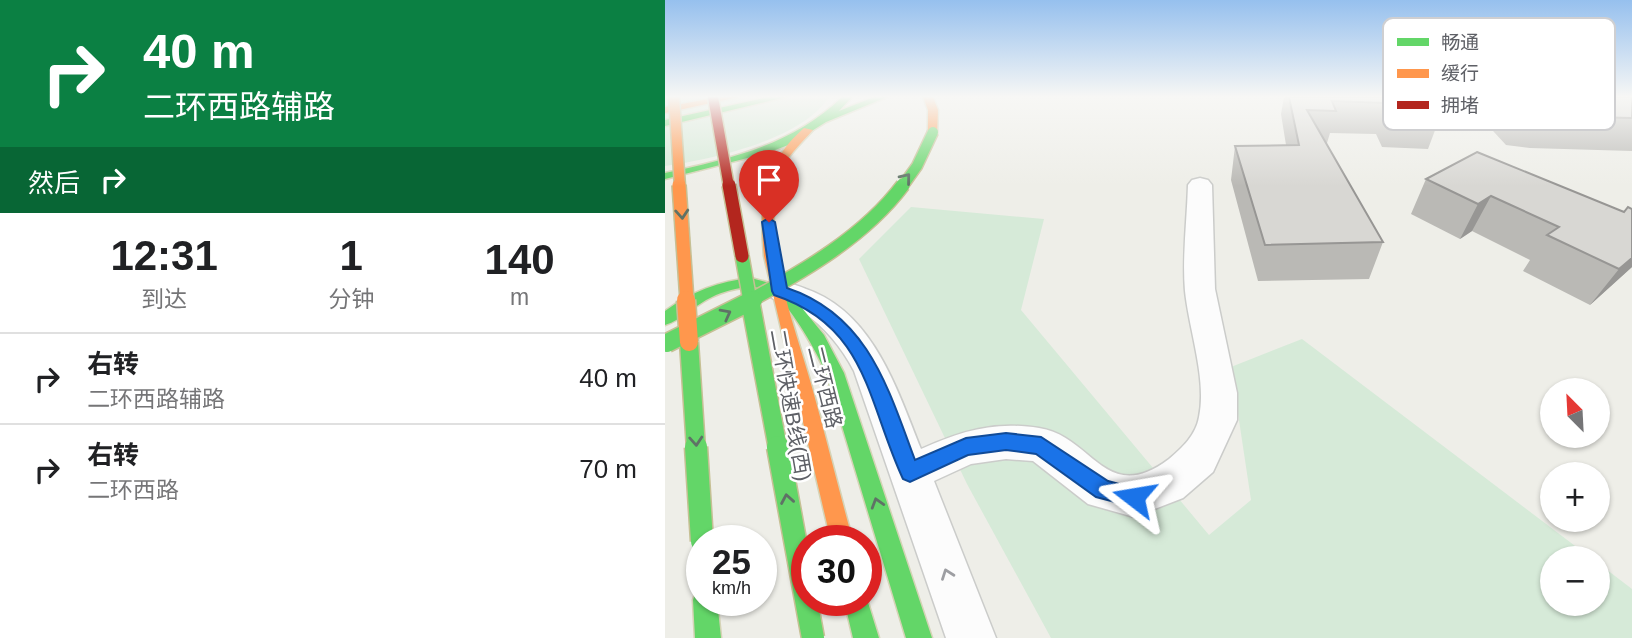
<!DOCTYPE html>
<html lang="zh">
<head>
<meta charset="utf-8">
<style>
  body { margin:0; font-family:Helvetica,"Noto Sans SC",sans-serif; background:#f6f6f6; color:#202124; height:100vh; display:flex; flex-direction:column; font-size:26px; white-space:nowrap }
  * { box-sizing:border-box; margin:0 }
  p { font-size:23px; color:#757577 }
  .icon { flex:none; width:38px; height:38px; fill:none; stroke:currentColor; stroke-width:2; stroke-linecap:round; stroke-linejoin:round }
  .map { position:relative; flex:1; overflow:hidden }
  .sheet { display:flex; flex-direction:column; background:#fff; width:665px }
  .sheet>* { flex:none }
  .hud { background:#0b8043; color:#fff; overflow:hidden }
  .needle { width:46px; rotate:336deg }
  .tools { position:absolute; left:875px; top:378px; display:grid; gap:14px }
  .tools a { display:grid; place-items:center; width:70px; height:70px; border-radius:50%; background:#fff; box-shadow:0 2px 5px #0004; font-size:35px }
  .speed { position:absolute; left:21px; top:525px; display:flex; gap:14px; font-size:35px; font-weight:700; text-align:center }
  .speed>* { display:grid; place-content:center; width:91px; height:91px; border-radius:50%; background:#fff; box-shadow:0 2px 5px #0004; line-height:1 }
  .speed small { font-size:18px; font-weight:400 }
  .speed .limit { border:10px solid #d22; background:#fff; color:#111 }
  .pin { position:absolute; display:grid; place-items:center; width:60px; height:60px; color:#fff; margin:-72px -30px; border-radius:50% 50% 50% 0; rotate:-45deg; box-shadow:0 0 7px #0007 }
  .pin .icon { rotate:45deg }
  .me { position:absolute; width:77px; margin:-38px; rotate:284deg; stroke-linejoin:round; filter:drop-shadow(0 0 5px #0008) }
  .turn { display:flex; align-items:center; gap:24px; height:147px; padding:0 28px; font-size:32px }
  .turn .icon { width:91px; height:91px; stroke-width:2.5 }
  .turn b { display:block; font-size:49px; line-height:60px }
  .then { display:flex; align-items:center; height:66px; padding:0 28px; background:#0003; gap:14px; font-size:26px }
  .eta { display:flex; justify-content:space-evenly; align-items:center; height:119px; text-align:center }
  .eta b { font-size:42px; font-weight:700; line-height:49px }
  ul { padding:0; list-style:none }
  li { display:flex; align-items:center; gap:21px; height:91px; padding:0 28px; border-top:2px solid #e0e0e0 }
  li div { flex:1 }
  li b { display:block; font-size:26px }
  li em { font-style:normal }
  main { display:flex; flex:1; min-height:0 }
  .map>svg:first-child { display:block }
</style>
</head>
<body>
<main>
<section class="sheet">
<div class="hud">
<div class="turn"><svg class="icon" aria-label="right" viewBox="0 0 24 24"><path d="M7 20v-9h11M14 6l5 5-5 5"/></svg><div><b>40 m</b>二环西路辅路</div></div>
<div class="then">然后<svg class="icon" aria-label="right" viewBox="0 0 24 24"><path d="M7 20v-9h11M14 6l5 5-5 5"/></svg></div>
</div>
<div class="eta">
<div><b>12:31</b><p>到达</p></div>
<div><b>1</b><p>分钟</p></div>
<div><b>140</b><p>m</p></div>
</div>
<ul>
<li><svg class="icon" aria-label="right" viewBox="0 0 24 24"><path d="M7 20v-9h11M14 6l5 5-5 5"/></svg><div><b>右转</b><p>二环西路辅路</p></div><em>40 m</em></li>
<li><svg class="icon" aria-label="right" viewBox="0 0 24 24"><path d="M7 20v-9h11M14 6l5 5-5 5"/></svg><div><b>右转</b><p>二环西路</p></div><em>70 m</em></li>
</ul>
</section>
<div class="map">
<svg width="967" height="638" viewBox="0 0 967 638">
  <rect width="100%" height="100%" fill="#eeeee8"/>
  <!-- green -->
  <path fill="#d6ead8" d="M0,97H164C136,140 48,159 0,166Z
    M246,207L379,219L356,310L544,535L586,500L566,367L637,339L926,558H887V604H933V563L967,589V638H386L302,484L194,259Z"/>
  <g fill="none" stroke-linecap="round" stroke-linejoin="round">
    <!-- street casing -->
    <g stroke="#cbccca" stroke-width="3">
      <path id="street" d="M535,178L543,180L547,185L550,289L572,393V420L548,472L518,498L469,517L423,504L368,461L341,459L306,464L269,481L331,638H281L189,371C177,348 160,327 138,312C126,305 108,303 100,291L104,284C118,280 128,284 141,289C208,312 232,389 256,449C296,431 329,421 374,428C428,436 440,507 504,459C517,448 531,435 534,417C542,379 524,330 520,291C517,257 522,220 523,185L527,180Z"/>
    </g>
    <!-- fast casing -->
    <g stroke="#d5d3b6" stroke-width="3">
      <path id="fast" d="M104,97H121L0,126V120Z
        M177,97H187L174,111L209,97H222L161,122L126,144L102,153L0,179V173C65,159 128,145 177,97Z
        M86,278L120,287L159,335L179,373L267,638H241L161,373C151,351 129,311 110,295C94,281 64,289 47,297C31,304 17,320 0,325V311C26,292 54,281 86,278Z
        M37,589V600H52L56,638H30L28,600L31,591Z
        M201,596L214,638H188L179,600H201Z"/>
    </g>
    <!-- slow casing -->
    <g stroke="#d5d3b6" stroke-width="3">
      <path id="slow" d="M54,97H73L0,113V107Z
        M258,97H268L273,110L272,134L263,132V110Z
        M139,128L148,130C135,145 120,157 114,177C95,242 131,328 148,391C162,441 174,491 188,541H166L99,256C94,203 97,165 139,128Z"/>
    </g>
    <!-- street -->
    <use href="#street" fill="#fcfcfc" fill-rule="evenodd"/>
    <!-- fast -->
    <use href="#fast" fill="#63d668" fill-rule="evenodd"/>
    <!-- slow -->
    <use href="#slow" fill="#ff974d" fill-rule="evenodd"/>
    <!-- fast-bridge-far3 casing -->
    <g stroke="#c6c095" stroke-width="13" stroke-linecap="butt">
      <path id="fast-bridge-far3" d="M237,187L252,166L268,132"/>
    </g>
    <!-- fast-bridge-far2 casing -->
    <g stroke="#c6c095" stroke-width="16" stroke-linecap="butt">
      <path id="fast-bridge-far2" d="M77,256L85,301
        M84,301C139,271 200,236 238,185"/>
    </g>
    <!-- fast-bridge-far1 casing -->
    <g stroke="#c6c095" stroke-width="21" stroke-linecap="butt">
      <path id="fast-bridge-far1" d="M85,300L113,449
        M24,342L31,449
        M2,343L88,300"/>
    </g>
    <!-- fast-bridge casing -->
    <g stroke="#c6c095" stroke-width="25" stroke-linecap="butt">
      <path id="fast-bridge" d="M31,447L37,541
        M113,447L148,638"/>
    </g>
    <!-- slow-bridge-far2 casing -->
    <g stroke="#c6c095" stroke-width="13" stroke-linecap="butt">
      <path id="slow-bridge-far2" d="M9,97L15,187"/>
    </g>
    <!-- slow-bridge-far1 casing -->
    <g stroke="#c6c095" stroke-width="16" stroke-linecap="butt">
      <path id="slow-bridge-far1" d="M14,185L22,301"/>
    </g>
    <!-- slow-bridge casing -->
    <g stroke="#c6c095" stroke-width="21" stroke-linecap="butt">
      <path id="slow-bridge" d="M21,300L24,342"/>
    </g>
    <!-- jam-bridge-far1 casing -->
    <g stroke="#c6c095" stroke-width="13" stroke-linecap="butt">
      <path id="jam-bridge-far1" d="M48,97L64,187"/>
    </g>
    <!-- jam-bridge casing -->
    <g stroke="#c6c095" stroke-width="16" stroke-linecap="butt">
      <path id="jam-bridge" d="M64,185L77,256"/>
    </g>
    <!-- fast-bridge-far3 -->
    <use href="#fast-bridge-far3" stroke="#63d668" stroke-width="10"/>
    <!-- fast-bridge-far2 -->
    <use href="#fast-bridge-far2" stroke="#63d668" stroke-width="13"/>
    <!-- fast-bridge-far1 -->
    <use href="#fast-bridge-far1" stroke="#63d668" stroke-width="18"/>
    <!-- fast-bridge -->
    <use href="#fast-bridge" stroke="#63d668" stroke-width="22"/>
    <!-- slow-bridge-far2 -->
    <use href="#slow-bridge-far2" stroke="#ff974d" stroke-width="10"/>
    <!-- slow-bridge-far1 -->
    <use href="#slow-bridge-far1" stroke="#ff974d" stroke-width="13"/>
    <!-- slow-bridge -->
    <use href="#slow-bridge" stroke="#ff974d" stroke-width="18"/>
    <!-- jam-bridge-far1 -->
    <use href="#jam-bridge-far1" stroke="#b3261e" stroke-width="10"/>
    <!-- jam-bridge -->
    <use href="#jam-bridge" stroke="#b3261e" stroke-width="13"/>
  </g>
  <!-- wall -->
  <path fill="#bab9b5" d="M619,97H762L775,117L763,149L717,147L711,134L665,133L662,143H660L718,242L704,279L593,281L566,180L570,146L621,145L616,114Z
    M827,97H967V151L865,148L841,145L817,119Z
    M812,152L967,267L925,305L858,271L865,260L807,231L795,239L746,214L761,179Z"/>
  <!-- shaded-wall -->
  <path fill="#979694" d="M826,196L807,231L795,239L813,204Z
    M967,258V267L925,305L954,269Z"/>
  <!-- building -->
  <path fill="#d8d7d3" stroke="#979694" stroke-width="2" d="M624,97H762L775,117L728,115L721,103L667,101L671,111L642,110L718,242L600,245L570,146L634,145Z
    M840,97H967V118L882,116L857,114Z
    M812,152L959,212L963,207L967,209V258L954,269L882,235L894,227L826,196L813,204L761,179Z"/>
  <!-- one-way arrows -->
  <defs><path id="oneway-chevron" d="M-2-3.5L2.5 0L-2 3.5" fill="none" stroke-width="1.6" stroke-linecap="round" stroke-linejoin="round" transform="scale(1.75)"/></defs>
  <g stroke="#5f7266">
    <use href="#oneway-chevron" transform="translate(241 178) rotate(-51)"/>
    <use href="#oneway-chevron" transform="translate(17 214) rotate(86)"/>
    <use href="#oneway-chevron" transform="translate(61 314) rotate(-28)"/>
    <use href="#oneway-chevron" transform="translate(31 441) rotate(86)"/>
    <use href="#oneway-chevron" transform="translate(122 499) rotate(-100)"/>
    <use href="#oneway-chevron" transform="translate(212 503) rotate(-107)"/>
  </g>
  <use stroke="#9d9ea2" href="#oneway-chevron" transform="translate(282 574) rotate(-110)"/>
  <!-- sky -->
  <linearGradient id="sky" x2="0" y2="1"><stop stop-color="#96c0ee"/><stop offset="0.52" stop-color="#f7f7f5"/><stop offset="1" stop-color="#f7f7f5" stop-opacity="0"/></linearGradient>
  <rect width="967" height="186" fill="url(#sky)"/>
  <!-- route -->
  <path fill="#1a73e8" stroke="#114b97" stroke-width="2" d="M104,218L110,222L122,288C203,315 223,388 250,460L301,438L341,433L376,437L443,481L477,490L480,497L477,504L469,507L431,497L371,454L341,450L303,455L245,482L238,479C202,402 203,326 109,295L107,291L97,222Z"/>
  <g text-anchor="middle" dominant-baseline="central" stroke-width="5" stroke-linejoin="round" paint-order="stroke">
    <!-- street labels -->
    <g font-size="21" fill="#5e6066" stroke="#fff">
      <text transform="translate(160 387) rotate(76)">二环西路</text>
      <text transform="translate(126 405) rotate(80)">二环快速B线(西)</text>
    </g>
  </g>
  <!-- legend -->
  <rect x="718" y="18" width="232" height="112" rx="10" fill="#fff" stroke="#cfcfd1" stroke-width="2"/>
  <rect x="732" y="38" width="32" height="8" fill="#63d668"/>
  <rect x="732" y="69" width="32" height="9" fill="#ff974d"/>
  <rect x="732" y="101" width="32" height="8" fill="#b3261e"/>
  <g font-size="19" fill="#5e6066">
    <text x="776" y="49">畅通</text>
    <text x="776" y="80">缓行</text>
    <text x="776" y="112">拥堵</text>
  </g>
</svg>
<div class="tools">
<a><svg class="needle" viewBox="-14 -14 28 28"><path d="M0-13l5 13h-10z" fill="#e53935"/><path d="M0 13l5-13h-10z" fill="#757577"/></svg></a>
<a>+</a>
<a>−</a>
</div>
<div class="speed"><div>25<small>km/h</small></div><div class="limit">30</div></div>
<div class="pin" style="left:104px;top:222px;background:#d93025"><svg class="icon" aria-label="arrive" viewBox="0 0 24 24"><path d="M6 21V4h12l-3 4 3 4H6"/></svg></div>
<svg class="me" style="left:469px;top:497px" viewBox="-20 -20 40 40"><path d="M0-17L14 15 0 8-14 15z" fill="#1a73e8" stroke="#fff" stroke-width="4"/></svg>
</div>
</main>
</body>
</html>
